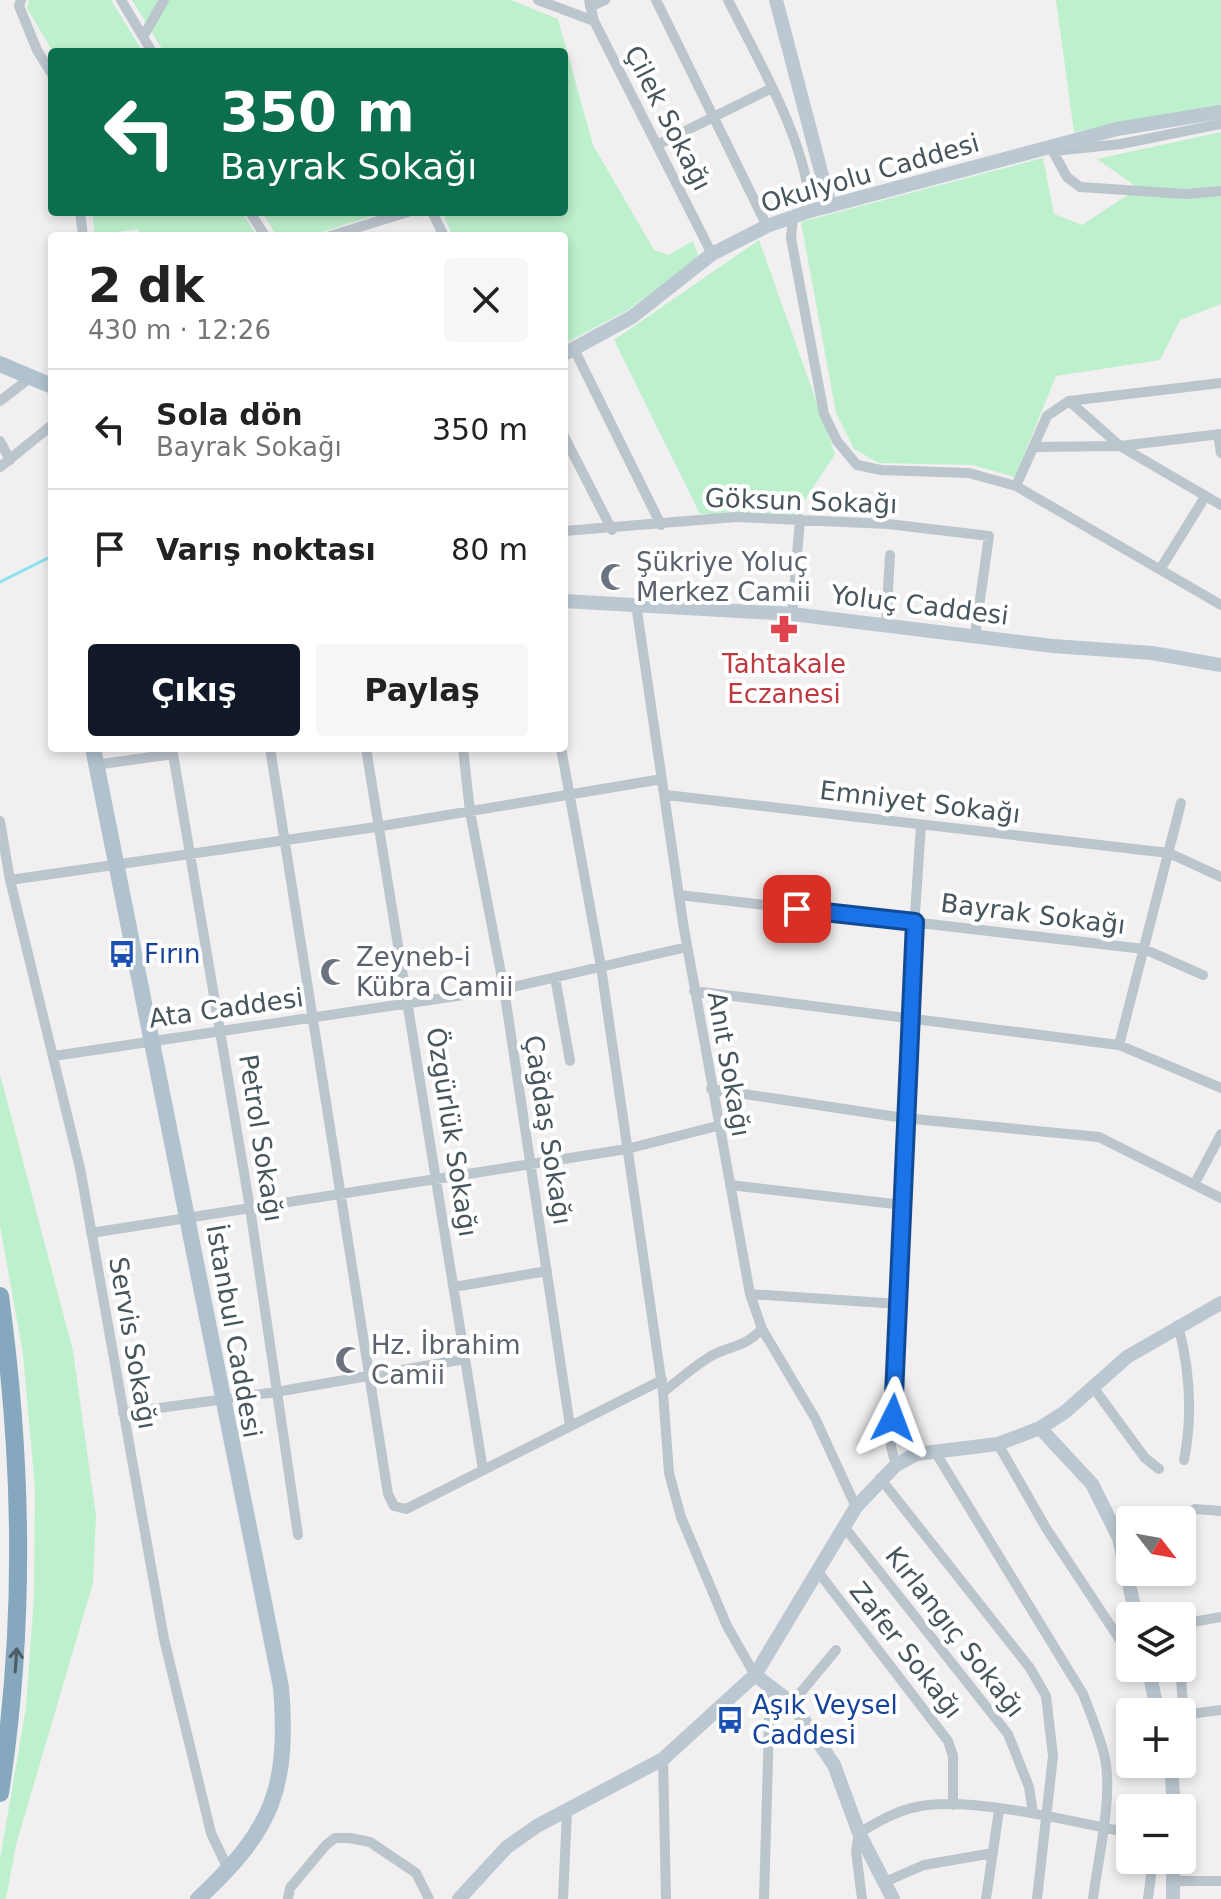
<!DOCTYPE html>
<html lang="tr">
<head>
<meta charset="utf-8">
<style>
  body { margin:0; font-family:"DejaVu Sans",sans-serif; background:#f6f6f6; color:#222; height:100vh; display:flex; flex-direction:column; font-size:30px; white-space:nowrap }
  * { box-sizing:border-box; margin:0 }
  p { font-size:26px; color:#767676 }
  .icon { flex:none; width:44px; height:44px; fill:none; stroke:currentColor; stroke-width:2; stroke-linecap:round; stroke-linejoin:round }
  .map { position:relative; flex:1; overflow:hidden }
  .side { position:absolute; left:48px; top:232px; width:520px; height:520px; display:flex; flex-direction:column; background:#fff; border-radius:8px; box-shadow:0 4px 12px #0003 }
  .side>* { flex:none }
  .top-card { position:absolute; left:48px; top:48px; width:520px; height:168px; border-radius:8px; box-shadow:0 4px 12px #0003; background:#0b6e4f; color:#fff; overflow:hidden }
  .needle { width:52px; rotate:121deg }
  .fabs { position:absolute; left:1116px; top:1506px; display:grid; gap:16px }
  .fabs a { display:grid; place-items:center; width:80px; height:80px; border-radius:8px; background:#fff; box-shadow:0 4px 12px #0003; font-size:40px }
  .pin { position:absolute; display:grid; place-items:center; width:68px; height:68px; color:#fff; margin:-34px; border-radius:16px; box-shadow:0 4px 12px #0006 }
  .me { position:absolute; width:88px; margin:-44px; rotate:3deg; stroke-linejoin:round; filter:drop-shadow(0 0 6px #0008) }
  .turn { display:flex; align-items:center; gap:28px; height:168px; padding:0 40px; font-size:36px }
  .turn .icon { width:104px; height:104px; stroke-width:2.5 }
  .turn b { display:block; font-size:56px; line-height:68px }
  .round { display:grid; place-items:center; flex:none; width:84px; height:84px; border-radius:8px; background:#f6f6f6 }
  .headline { display:flex; align-items:center; justify-content:space-between; height:136px; padding:0 40px }
  h1 { font-size:48px; font-weight:800; line-height:60px }
  .button { display:flex; gap:16px; margin-top:auto; padding:16px 40px }
  .button a { flex:1; height:92px; border-radius:8px; background:#111827; color:#fff; font-size:32px; font-weight:800; line-height:92px; text-align:center }
  .button a+a { background:#f6f6f6; color:#222 }
  ul { padding:0; list-style:none }
  li { display:flex; align-items:center; gap:24px; height:120px; padding:0 40px; border-top:2px solid #e0e0e0 }
  li div { flex:1 }
  li b { display:block; font-size:30px }
  li em { font-style:normal }
  .map>svg:first-child { display:block }
</style>
</head>
<body>
<div class="map">
<svg width="1221" height="1899" viewBox="0 0 1221 1899">
  <rect width="100%" height="100%" fill="#f2eff0"/>
  <!-- green -->
  <path fill="#bdf0cc" d="M29,0H111L143,52H53L27,8Z
    M132,0H511L558,19L593,145L654,250L668,255L693,241L699,257L628,310L564,344V236H453L442,212H564V52H164Z
    M1056,0H1221V106L1074,132Z
    M1221,132V304L1180,320L1160,360L1056,376L1015,477L973,465L879,463L854,449L836,413L801,222L1043,158L1054,214L1082,225L1138,188L1097,159Z
    M92,212H242L257,236H138L139,229L95,235Z
    M262,212H385L309,236H277Z
    M759,240L835,454L795,515L700,514L614,340Z
    M0,1074L73,1351L96,1516L93,1583L16,1845L6,1899H0V1859L26,1708L34,1596L35,1488L23,1354L0,1226Z"/>
  <g fill="none" stroke-linecap="round" stroke-linejoin="round">
    <!-- stream -->
    <path stroke="#8ae3ed" stroke-width="3" d="M0,582L52,556"/>
    <!-- street -->
    <path stroke="#bbc5cc" stroke-width="10" d="M21,0L19,6L37,50L52,74
      M121,0L152,52
      M538,0L594,21
      M589,0L594,21L712,254
      M656,0L767,226
      M728,0C757,58 809,146 810,211
      M590,7L605,0
      M143,37L164,0
      M657,145L772,88
      M1050,146L1067,177L1080,187L1185,194L1221,191
      M1054,151L1121,144L1221,124
      M80,212L83,236
      M250,212L265,236
      M432,212L444,236
      M793,217L791,238L824,414L837,441L857,465L881,470L969,473L1016,486L1221,605
      M330,236L408,212
      M574,349L661,525
      M0,401L30,378
      M1069,401L1120,446L1221,505
      M1218,434L1221,453
      M564,436L612,530
      M0,441L10,460
      M1034,447L1120,446L1221,434
      M0,467L52,425
      M1016,486L1047,416L1069,401L1221,383
      M564,531L736,517L888,524L989,536L975,635
      M1161,568L1205,497
      M636,604L683,923L750,1294L762,1329L815,1418L856,1507
      M792,614L800,519
      M886,625L890,555
      M172,748L250,1208L298,1535
      M270,748L388,1494L394,1506L406,1509L662,1380
      M366,748L483,1470
      M463,748L470,812L504,989L570,1426
      M561,748L601,967L663,1392L669,1473L681,1517L727,1626L755,1675
      M95,765L173,754
      M666,795L1169,853L1221,877
      M0,821L10,880L80,1168L164,1639L211,1833L229,1871
      M10,880L376,827L662,779
      M679,895L1144,949L1203,975
      M555,977L570,1061
      M694,991L1119,1045L1221,1088
      M1119,1045L1181,803
      M54,1056L504,989L687,947
      M711,1089L904,1118L1099,1137L1221,1198
      M1195,1183L1221,1134
      M730,1185L903,1205
      M91,1233L627,1149L717,1126
      M454,1287L547,1271
      M750,1294L899,1304
      M1178,1325C1190,1370 1193,1414 1184,1460
      M1093,1387L1145,1458L1159,1469
      M663,1392C679,1380 694,1366 711,1356C733,1344 743,1349 762,1329
      M123,1413L276,1392L465,1359
      M998,1444L1046,1528L1130,1655
      M934,1450L1083,1694C1091,1715 1100,1736 1105,1758C1113,1798 1098,1858 1093,1899
      M896,1465L891,1447L899,1304L908,1018L921,825
      M880,1478L1030,1668L1046,1696L1053,1756L1037,1899
      M1195,1509L1221,1511
      M845,1528L1008,1734L1029,1787L1033,1813
      M819,1573L948,1741L953,1756V1805
      M1182,1624L1221,1617
      M1180,1668L1184,1715
      M792,1703L836,1650
      M1182,1715L1221,1710
      M663,1759L666,1899
      M887,1881L924,1865L993,1853
      M1173,1881H1221
      M288,1899L290,1888L326,1845L335,1838H350L370,1842L416,1873L429,1899
      M563,1899L567,1811
      M764,1899L770,1690
      M862,1899L856,1851L859,1833C876,1823 896,1811 916,1807C969,1795 1074,1822 1130,1833
      M986,1899L999,1810
      M1148,1899L1153,1860"/>
    <!-- secondary -->
    <path stroke="#bbc8d1" stroke-width="14" d="M776,0L830,206
      M564,354L632,317L712,254L767,226L810,211L1117,129L1221,112
      M564,601L792,614L1053,646L1152,653L1221,665
      M1040,1428L1092,1484L1119,1538L1136,1616
      M1148,1668L1158,1712
      M755,1675L792,1703L834,1765L859,1833L893,1899
      M1171,1764L1174,1808
      M459,1899L507,1847L537,1826L663,1759L755,1675L856,1507L896,1465L916,1454L998,1444L1040,1428L1065,1412L1127,1357L1221,1303
      M1173,1899V1860"/>
    <!-- primary -->
    <path stroke="#afc2ce" stroke-width="16" d="M0,364L52,386
      M93,748L281,1687C289,1789 273,1829 198,1899"/>
    <!-- highway -->
    <path stroke="#86a8bf" stroke-width="18" d="M0,1296C23,1463 26,1626 0,1793"/>
  </g>
  <!-- one-way arrows -->
  <defs><path id="oneway-shaft" d="M-6 0H5M1.5-3L5.5 0L1.5 3" fill="none" stroke-width="1.6" stroke-linecap="round" stroke-linejoin="round" transform="scale(2)"/></defs>
  <use stroke="#4d5d67" href="#oneway-shaft" transform="translate(16 1660) rotate(-86)"/>
  <g fill="none" stroke-linecap="round" stroke-linejoin="round">
    <!-- route casing -->
    <g stroke="#114b97" stroke-width="20">
      <path id="route" d="M797,909L915,922L893,1418"/>
    </g>
    <!-- route -->
    <use href="#route" stroke="#1a73e8" stroke-width="14"/>
  </g>
  <!-- icons -->
  <defs>
    <g id="mosque-bare" transform="scale(2.16)"><path d="M3.5-4.9A6 6 0 1 0 3.5 4.9A5 5 0 1 1 3.5-4.9Z" fill="#6b7280" stroke="#fff" stroke-width="2.5" paint-order="stroke"/></g>
    <g id="pharmacy-bare" transform="scale(2.16)"><path d="M-2-6h4v4h4v4h-4v4h-4v-4h-4v-4h4Z" fill="#e0444e" stroke="#fff" stroke-width="2.5" paint-order="stroke"/></g>
    <g id="bus-bare" transform="scale(2.16)"><path d="M-5-6H5V4H4V6H2V4H-2V6H-4V4H-5ZM-3.5-4V0h7V-4ZM-3.5 1.2v1.5H-2V1.2ZM2 1.2v1.5H3.5V1.2Z" fill="#1a4fb4" stroke="#fff" stroke-width="2.5" paint-order="stroke"/></g>
  </defs>
  <g fill-rule="evenodd">
    <use href="#mosque-bare" x="614" y="577"/>
    <use href="#pharmacy-bare" x="784" y="629"/>
    <use href="#bus-bare" x="122" y="954"/>
    <use href="#mosque-bare" x="334" y="972"/>
    <use href="#mosque-bare" x="349" y="1360"/>
    <use href="#bus-bare" x="730" y="1720"/>
  </g>
  <g text-anchor="middle" dominant-baseline="central" stroke-width="8" stroke-linejoin="round" paint-order="stroke">
    <!-- street labels -->
    <g font-size="26" fill="#47555d" stroke="#fff">
      <text transform="translate(668 118) rotate(63)">Çilek Sokağı</text>
      <text transform="translate(870 173) rotate(-16)">Okulyolu Caddesi</text>
      <text transform="translate(801 501) rotate(2)">Göksun Sokağı</text>
      <text transform="translate(920 605) rotate(7)">Yoluç Caddesi</text>
      <text transform="translate(920 802) rotate(7)">Emniyet Sokağı</text>
      <text transform="translate(1033 914) rotate(7)">Bayrak Sokağı</text>
      <text transform="translate(226 1008) rotate(-8)">Ata Caddesi</text>
      <text transform="translate(729 1064) rotate(80)">Anıt Sokağı</text>
      <text transform="translate(548 1130) rotate(81)">Çağdaş Sokağı</text>
      <text transform="translate(452 1132) rotate(81)">Özgürlük Sokağı</text>
      <text transform="translate(261 1138) rotate(81)">Petrol Sokağı</text>
      <text transform="translate(234 1331) rotate(80)">İstanbul Caddesi</text>
      <text transform="translate(133 1343) rotate(80)">Servis Sokağı</text>
      <text transform="translate(955 1632) rotate(52)">Kırlangıç Sokağı</text>
      <text transform="translate(906 1650) rotate(52)">Zafer Sokağı</text>
    </g>
    <!-- worship labels -->
    <g font-size="26" fill="#5b616d" stroke="#fff" text-anchor="start">
      <text x="636" y="562">Şükriye Yoluç<tspan x="636" dy="30">Merkez Camii</tspan></text>
      <text x="356" y="957">Zeyneb-i<tspan x="356" dy="30">Kübra Camii</tspan></text>
      <text x="371" y="1345">Hz. İbrahim<tspan x="371" dy="30">Camii</tspan></text>
    </g>
    <!-- health labels -->
    <g font-size="26" fill="#be3a42" stroke="#fff">
      <text x="784" y="664">Tahtakale<tspan x="784" dy="30">Eczanesi</tspan></text>
    </g>
    <!-- transit labels -->
    <g font-size="26" fill="#164399" stroke="#fff" text-anchor="start">
      <text x="144" y="954">Fırın</text>
      <text x="752" y="1705">Aşık Veysel<tspan x="752" dy="30">Caddesi</tspan></text>
    </g>
  </g>
</svg>
<div class="fabs">
<a><svg class="needle" viewBox="-14 -14 28 28"><path d="M0-13l5 13h-10z" fill="#e53935"/><path d="M0 13l5-13h-10z" fill="#767676"/></svg></a>
<a><svg class="icon" aria-label="layers" viewBox="0 0 24 24"><path d="M12 4l9 5-9 5-9-5zM3 14l9 5 9-5"/></svg></a>
<a>+</a>
<a>−</a>
</div>
<div class="pin" style="left:797px;top:909px;background:#d93025"><svg class="icon" aria-label="arrive" viewBox="0 0 24 24"><path d="M6 21V4h12l-3 4 3 4H6"/></svg></div>
<svg class="me" style="left:893px;top:1418px" viewBox="-20 -20 40 40"><path d="M0-17L14 15 0 8-14 15z" fill="#1a73e8" stroke="#fff" stroke-width="4"/></svg>
<div class="top-card">
<div class="turn"><svg class="icon" aria-label="left" viewBox="0 0 24 24"><path d="M17 20v-9H6M10 6l-5 5 5 5"/></svg><div><b>350 m</b>Bayrak Sokağı</div></div>
</div>
<section class="side">
<div class="headline"><div><h1>2 dk</h1><p>430 m · 12:26</p></div><a class="round"><svg class="icon" aria-label="close" viewBox="0 0 24 24"><path d="M6 6l12 12M18 6L6 18"/></svg></a></div>
<ul>
<li><svg class="icon" aria-label="left" viewBox="0 0 24 24"><path d="M17 20v-9H6M10 6l-5 5 5 5"/></svg><div><b>Sola dön</b><p>Bayrak Sokağı</p></div><em>350 m</em></li>
<li><svg class="icon" aria-label="arrive" viewBox="0 0 24 24"><path d="M6 21V4h12l-3 4 3 4H6"/></svg><div><b>Varış noktası</b></div><em>80 m</em></li>
</ul>
<div class="button"><a>Çıkış</a><a>Paylaş</a></div>
</section>
</div>
</body>
</html>
